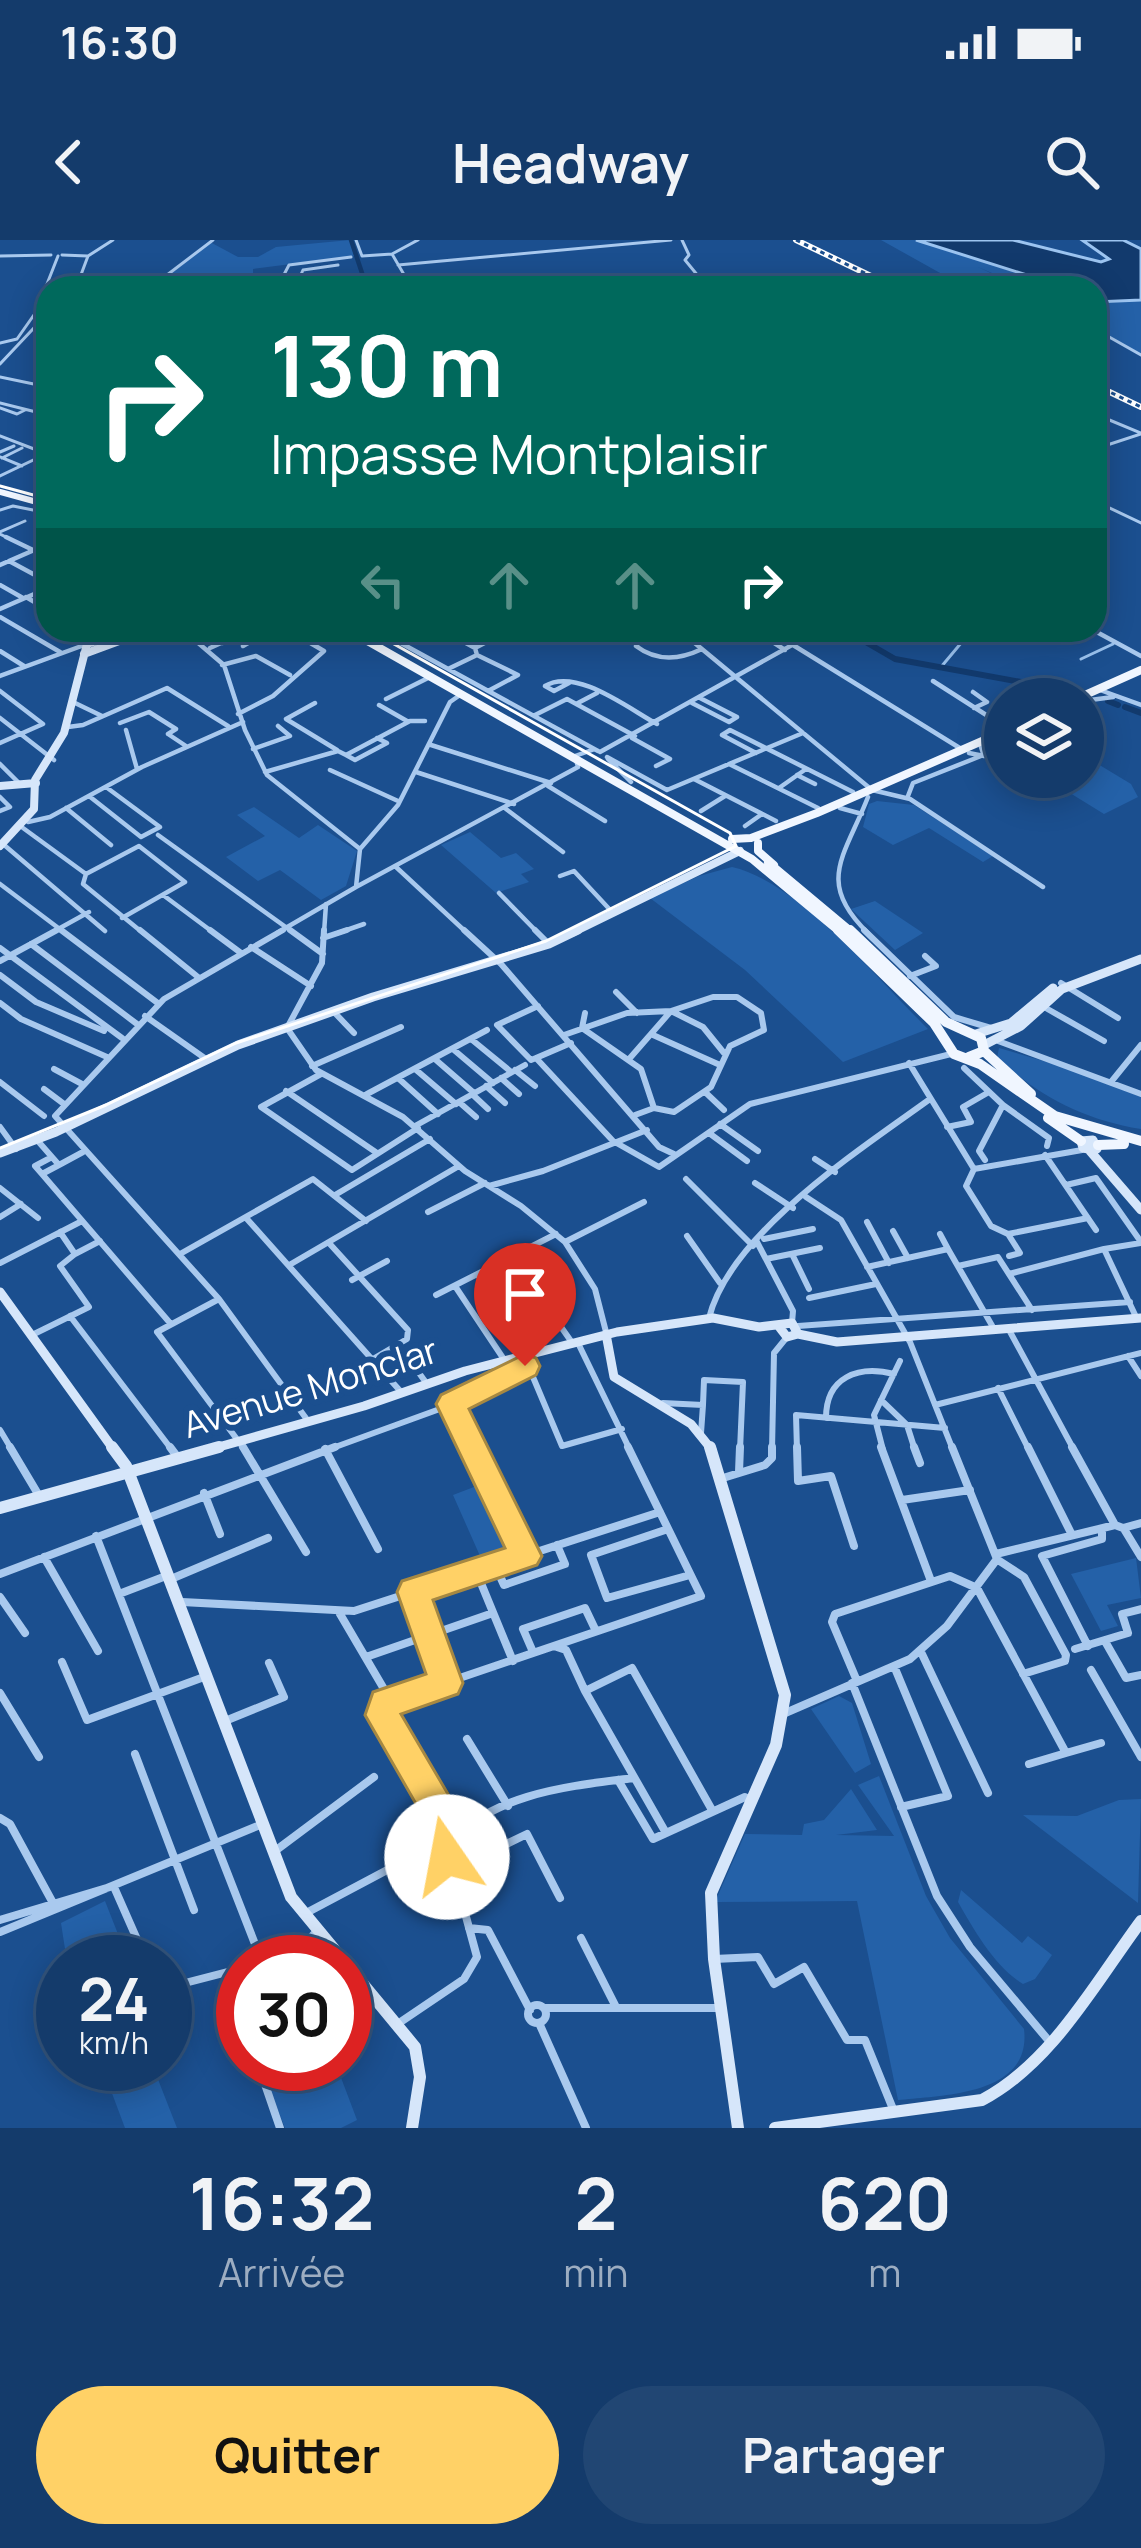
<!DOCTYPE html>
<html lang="fr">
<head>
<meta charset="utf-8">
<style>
  body { margin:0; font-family:Manrope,sans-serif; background:#214673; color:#f1f3f6; height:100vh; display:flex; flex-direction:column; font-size:45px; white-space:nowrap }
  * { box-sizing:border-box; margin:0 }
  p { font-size:39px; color:#9dadc1 }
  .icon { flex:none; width:66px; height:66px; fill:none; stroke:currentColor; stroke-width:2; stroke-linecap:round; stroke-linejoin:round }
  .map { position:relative; height:1888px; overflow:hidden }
  .details { display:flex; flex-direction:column; background:#143b6b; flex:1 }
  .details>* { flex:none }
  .guide { position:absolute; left:36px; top:36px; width:1071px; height:366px; border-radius:36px; box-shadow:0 6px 30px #0003,0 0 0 3px #33557e; background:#00695c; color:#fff; overflow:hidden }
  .buttons { position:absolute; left:984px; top:438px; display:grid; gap:24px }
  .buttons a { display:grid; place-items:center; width:120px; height:120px; border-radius:50%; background:#143b6b; box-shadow:0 6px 30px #0003,0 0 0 3px #33557e; font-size:60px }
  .speed { position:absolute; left:36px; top:1695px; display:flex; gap:24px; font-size:60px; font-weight:700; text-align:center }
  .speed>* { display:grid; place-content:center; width:156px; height:156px; border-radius:50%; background:#143b6b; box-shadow:0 6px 30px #0003,0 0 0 3px #33557e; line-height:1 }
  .speed small { font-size:30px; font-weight:400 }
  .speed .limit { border:18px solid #d22; background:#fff; color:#111 }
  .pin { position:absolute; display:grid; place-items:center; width:102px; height:102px; color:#fff; margin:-123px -51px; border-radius:50% 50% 50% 0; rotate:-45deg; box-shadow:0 0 12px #0007 }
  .pin .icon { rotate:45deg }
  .me { position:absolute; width:132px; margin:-66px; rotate:348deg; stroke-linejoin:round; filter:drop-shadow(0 0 9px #0008) }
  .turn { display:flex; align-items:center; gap:42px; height:252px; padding:0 36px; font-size:54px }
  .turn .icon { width:156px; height:156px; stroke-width:2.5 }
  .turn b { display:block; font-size:84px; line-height:102px }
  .lanes { display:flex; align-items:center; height:114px; padding:0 36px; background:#0003; justify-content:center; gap:60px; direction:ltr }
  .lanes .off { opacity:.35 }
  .eta { display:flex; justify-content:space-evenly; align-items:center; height:204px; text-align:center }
  .eta b { font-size:72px; font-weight:700; line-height:84px }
  .primary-button { display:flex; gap:24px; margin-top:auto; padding:24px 36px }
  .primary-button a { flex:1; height:138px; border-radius:72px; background:#ffd166; color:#111; font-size:48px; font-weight:700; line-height:138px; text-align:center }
  .primary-button a+a { background:#214673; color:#f1f3f6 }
  .status { display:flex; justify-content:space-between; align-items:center; height:84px; padding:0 60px; background:#143b6b; direction:ltr }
  .status svg { height:33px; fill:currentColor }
  header { display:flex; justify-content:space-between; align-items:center; height:156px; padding:0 36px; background:#143b6b; font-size:54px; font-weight:700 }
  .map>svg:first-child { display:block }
</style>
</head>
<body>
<div class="status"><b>16:30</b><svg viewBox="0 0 49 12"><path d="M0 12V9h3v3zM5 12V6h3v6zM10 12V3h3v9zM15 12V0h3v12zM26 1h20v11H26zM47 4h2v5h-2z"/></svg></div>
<header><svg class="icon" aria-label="back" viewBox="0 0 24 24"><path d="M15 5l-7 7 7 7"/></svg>Headway<svg class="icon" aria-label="search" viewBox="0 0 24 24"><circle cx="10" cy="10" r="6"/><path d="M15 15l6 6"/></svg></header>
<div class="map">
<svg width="1141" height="1888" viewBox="0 0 1141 1888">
  <rect width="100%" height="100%" fill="#1b4f8f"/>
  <!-- green -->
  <path fill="#2461a8" d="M350,0L354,16L253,29V33L279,40L275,48L207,45L209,34L168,36L210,2L238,17H258L276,7Z
    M881,0H916L1068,48H1027L978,27L1022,48H967Z
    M1141,60V114L1095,88V62Z
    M1083,515L1131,544L1138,557L1104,574L1044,537H1083Z
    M877,561L914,565L993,616L983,622L929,588L893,605L863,587L869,564Z
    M254,567L299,598L318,585L357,611L346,646L321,660L280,630L258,641L226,617L265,596L237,575Z
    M470,592L501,618L516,613L534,629L521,634L529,642L496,653L441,605Z
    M732,627C799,642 879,741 928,789L843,822L745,730L650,658L699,636Z
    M875,661L923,693L895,710L851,669Z
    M999,808L1071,829L1141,857V889C1082,879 1041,857 997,818Z
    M487,1242L520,1312L484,1325L453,1255Z
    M1136,1318L1141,1358L1107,1365L1118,1386L1101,1391L1071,1334Z
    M839,1456L852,1463L871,1524L855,1533L811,1469Z
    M879,1536L926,1656L950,1698L1024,1789C1032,1855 944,1855 898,1860L857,1661L715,1662L745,1594L802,1595L804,1584L824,1580L851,1549L877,1590L836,1595L894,1596L858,1545Z
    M1141,1559L1138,1663L1023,1575L1077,1576L1119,1560Z
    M961,1650L1022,1703L1028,1696L1052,1715L1035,1739L1023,1744C995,1727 974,1690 958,1662Z
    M105,1661L129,1722H67L61,1683Z
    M101,1824H152L177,1888H125Z
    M260,1824H340L337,1827L357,1880L341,1888H285Z"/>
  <!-- water -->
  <path fill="#123a6d" stroke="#9cc4f0" stroke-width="3" d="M916,0H1013L1101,22L1109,19L1082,0H1123L1141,9V60L1095,62V48H1068Z"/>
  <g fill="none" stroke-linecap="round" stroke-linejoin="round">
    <!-- stream -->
    <path stroke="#9cc4f0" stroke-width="3" d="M1081,419L1113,404
      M941,427L972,390"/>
    <!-- canal-far1 -->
    <path stroke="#123a6d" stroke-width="4.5" d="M351,0L363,36L387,48"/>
    <!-- canal -->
    <path stroke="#123a6d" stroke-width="6" d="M845,390L895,419L1081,453
      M1108,461L1118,465
      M1125,467L1141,473"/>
    <!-- street-far3 -->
    <path stroke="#a9c9ee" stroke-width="3" d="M356,0L362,16L392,14
      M682,0L689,15L685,20L708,48
      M392,14L406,38L431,48
      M392,14L418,0
      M62,15L88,16
      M0,16L51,15
      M398,25L671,0
      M296,44L313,48
      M76,48L88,16L113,0
      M158,48L167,35L213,0
      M277,48L289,25L351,17
      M295,48L303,30L338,25
      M42,79L43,74L36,72L58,16
      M1095,89L1141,115
      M0,103L17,99L36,72
      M0,124L48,73
      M0,137L48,147
      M0,163L48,175
      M0,168L17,174L25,170
      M1095,174L1141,193
      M0,196L47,214
      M1095,209L1141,194
      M0,212L14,206
      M0,217L22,226
      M2,218L22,208
      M0,236L48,213
      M1095,261L1141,283
      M0,270L13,266L48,273
      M0,292L25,281
      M0,294L12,300"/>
    <!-- street-far2 -->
    <path stroke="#a9c9ee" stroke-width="4.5" d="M6,297L33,310
      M9,321L48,342
      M0,325L48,304
      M0,345L23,358
      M26,357L48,370
      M0,369L48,348
      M0,377L60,412
      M183,390L224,425L245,490L267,535L360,609
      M200,390L222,403
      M377,390L598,511
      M442,390L475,408L477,415
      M648,390L636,406C657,422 679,420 702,409
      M679,390L872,550L910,559L1043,647
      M754,390L785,410
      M1093,390L1141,416
      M793,405L963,510
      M243,406L270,390
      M210,408L241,394
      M475,408L498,396L492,390
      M0,411L24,426
      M222,425L256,416L290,435
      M450,428L477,415L518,435L488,451
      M0,436L87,404L90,390
      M933,441L1005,487
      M569,443L554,451L545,446C576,427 629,469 657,484
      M1100,450L1141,465
      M0,451L43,484L0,503
      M973,452L987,462L974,468
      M386,459L432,436
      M1083,461L1113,457
      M73,462L102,476
      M315,463L286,479L337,510
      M692,463L729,482L737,477L700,458
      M576,464L597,453
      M379,465L407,481
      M238,474L273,456L324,411L307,401
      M535,475L567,459L635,496
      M0,478L54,520
      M120,483L149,472L176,489L168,494L186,506
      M68,487L83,485L167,448L228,486
      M126,490L137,529
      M632,498L670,519L656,526
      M431,505L551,543
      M253,509L290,496L278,486
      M600,512L819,390
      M756,513L722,495L730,490L853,552
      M969,513L984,516L981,507
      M346,515L355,520L387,503L377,498
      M607,517L667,550L803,493
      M608,519L631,542
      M0,524L18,542
      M729,524L818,568
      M578,527L575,516L592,510
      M330,530L398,561
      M265,532L338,511L346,515L410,481H425
      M416,532L514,564
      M797,535L815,544
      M694,539L776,581
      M548,546L605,581
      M779,548L806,529
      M89,556L141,597L160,587L106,547
      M908,556L913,543L981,516
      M0,557L10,567L0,571
      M66,568L111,605
      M840,568L862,574
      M506,569L563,612
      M701,571L725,556
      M28,582L50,577L142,527L243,482
      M745,586L762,574
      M23,588L86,634
      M158,595L294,693
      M3,604L105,691
      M396,627L467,693
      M86,634L139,606L185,642L122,678
      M86,634L83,644L143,693
      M560,636L574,631L613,673
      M0,644L65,693
      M356,647L578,527
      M499,653L538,693
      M163,655L214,693
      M51,693L89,672
      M277,693L356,647L360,609L398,565L450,462L460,455
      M324,693L326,664
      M338,693L364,684
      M868,693C815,642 845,616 868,557"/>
    <!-- street-far1 -->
    <path stroke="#a9c9ee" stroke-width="6" d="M61,690L159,764
      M140,690L198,737
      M210,690L241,713
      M283,690L164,759L55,876L219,1059L308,1181
      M290,690L323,714
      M324,690L322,723L287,788L316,830L403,877L465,931L521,966L565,1002L595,1049L606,1092
      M464,690L501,724L659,907L674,914
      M535,690L549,704
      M864,690L954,777L991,788
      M323,698L347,690
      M31,704L137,784
      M251,707L311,746
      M0,708L122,798
      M0,721L57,690
      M0,735L36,762L104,791
      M910,736L936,726L925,716
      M1061,743L1118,778
      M616,752L637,773
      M0,763L21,779L107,817
      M1044,767L1104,801
      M333,771L354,793
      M585,773L582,788L641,829L654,868
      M145,776L206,819
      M564,795L627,773L671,771L713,757H737L761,773L764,790L730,806L711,847L674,872L654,868L635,875
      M653,795L720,825
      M471,799L510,831
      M998,801L1141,854
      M571,803L536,818L613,901L659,927L750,864L951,814
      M454,810L493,843
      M536,818L531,820L497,785L538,766
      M630,818L671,771L703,787L724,813
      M436,820L474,853
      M909,823L974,929
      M312,826L401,787
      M964,828L1003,865L1049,898L1047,906
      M54,829L82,844
      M415,829L456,864
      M515,830L535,846
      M321,834L261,867L352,930L418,888
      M398,838L438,874
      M501,838L519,854
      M0,842L44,876
      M1111,842L1141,805
      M486,846L505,863
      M44,849L64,864
      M286,851L377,913
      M705,852L724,870
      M367,854L487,790
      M472,854L488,869
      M459,862L476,877
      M720,884L758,911
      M415,886L525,825
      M0,887L16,909
      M947,887L971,882L963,867L989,852
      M709,893L747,921
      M37,900L59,925L83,912
      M1045,915L1096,990
      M52,917L35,926L42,934L59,925
      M815,919L835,932
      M985,920L979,911L1003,865
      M974,929L1082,910
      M974,929L966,946L991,986L1008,994
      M42,934L170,1083
      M686,939L753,1006
      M755,943L793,968
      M1066,945L1096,938L1141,1002
      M489,946L543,931L647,890
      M0,948L38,978
      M335,955L430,899
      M806,957L841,980L910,1102L953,1210
      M428,972L485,943
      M0,977L21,964
      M247,979L402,1153
      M867,982L889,1023
      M893,991L908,1018
      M940,994L948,1009
      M687,996L720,1043
      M764,999L813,989
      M565,1002L644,962
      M757,1002L793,1071L792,1083
      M329,1003L408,1090L407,1099L373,1119
      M75,1014L100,1001
      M180,1014L313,939L366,981
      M792,1014L809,1049
      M1009,1016L1020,1013L1008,994L1088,978
      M512,1017L573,1104
      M766,1019L820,1008
      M0,1023L82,981
      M291,1024L459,926
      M958,1026L998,1017L1032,1070
      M867,1027L948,1009L994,1089
      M1009,1034L1104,1009
      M478,1035L532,1113
      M352,1040L387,1021
      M455,1046L505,1121
      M436,1055L556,994
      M809,1058L876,1044
      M219,1059L157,1092L245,1210
      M70,1076L172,1210
      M709,1078C730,993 861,909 930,859
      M1137,1079L1104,1009L1141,1003
      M798,1086L1130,1062
      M1008,1088L1074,1210
      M32,1095L89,1067L60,1026L75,1014L60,992
      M578,1103L630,1210
      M398,1104L427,1144
      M1128,1116L1141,1136
      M525,1118L562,1206L622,1189
      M998,1148L1029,1210
      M881,1160L907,1185L915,1210
      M663,1163L703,1165L704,1140L743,1142L740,1210
      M452,1164L474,1210
      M935,1165L1141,1113
      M826,1178C826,1137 858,1125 894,1134
      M0,1190L12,1210
      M701,1193L703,1165
      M327,1210L448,1166L525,1126
      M772,1210L774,1113L787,1097
      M797,1210L796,1175L945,1188
      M883,1210L874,1175L900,1121"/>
    <!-- street -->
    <path stroke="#a9c9ee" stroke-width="8" d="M10,1207L38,1254
      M170,1207L176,1215
      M243,1207L306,1312
      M472,1207L525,1316
      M797,1207L798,1241L831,1236L854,1306
      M881,1207L931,1341
      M914,1207L920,1223
      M1028,1207L1072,1295
      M1072,1207L1115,1285
      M325,1209L378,1309
      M739,1232L740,1207
      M723,1238L765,1225L772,1218V1207
      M204,1253L220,1294
      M902,1260L970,1250
      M1123,1288L1141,1283
      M668,1289L591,1315L607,1358L690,1335
      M1124,1289L1141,1317
      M96,1296L262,1722
      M996,1314L1115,1285L1123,1288
      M44,1317L98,1411
      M998,1320L1024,1337L1066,1415L1065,1421L1023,1434
      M495,1325L504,1345L565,1324L557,1305
      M476,1331L513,1421
      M0,1334L335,1207
      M171,1339L268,1298
      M414,1351L446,1443
      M119,1354L166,1336
      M0,1357L25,1393
      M182,1362L354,1371L660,1272
      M340,1374L384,1449L383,1475L454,1595
      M1106,1403L1126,1438L1141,1435
      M1088,1406L1042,1316L1102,1299V1289
      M557,1407L566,1410L585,1451
      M1075,1409L1128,1393L1122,1374L1141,1369
      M533,1412L523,1389L585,1368L595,1389
      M921,1412L988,1553
      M366,1417L493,1373
      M62,1422L87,1480L204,1437
      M894,1426L948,1556L901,1567
      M1091,1430L1141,1517
      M857,1441L832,1382L835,1374L950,1336L977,1348L1066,1513L1101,1503
      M852,1443L937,1656L970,1707L1049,1801
      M0,1453L39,1517
      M386,1463L701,1356L628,1207
      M783,1474L910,1419L947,1386L997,1319L952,1207
      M225,1481L284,1457L269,1423
      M467,1499L508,1566
      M135,1514L194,1670
      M1029,1524L1066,1513
      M618,1540L653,1599L745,1557L751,1560
      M0,1578L10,1584L53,1663
      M666,1593L585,1451L632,1428L712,1570
      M447,1607C490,1553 570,1546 634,1538
      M275,1611L374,1537
      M451,1631L527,1594L560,1658
      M114,1647L147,1722
      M308,1672L423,1611L446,1606
      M0,1680L110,1647
      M469,1688L488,1690L530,1770
      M0,1692L260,1585
      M581,1698L616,1767
      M714,1719L758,1717L774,1744L804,1727L847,1800H865L893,1869
      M267,1722L296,1714L316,1692
      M238,1729L243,1760
      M165,1740L185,1743L243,1728
      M528 1774a9 9 0 1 1 18 0a9 9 0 1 1-18 0Z
      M545,1768H720
      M399,1783L464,1739L477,1717L447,1607
      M539,1783L586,1888
      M258,1824L280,1888"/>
    <!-- secondary-far2 -->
    <path stroke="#d6e6fa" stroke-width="8" d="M84,414L149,390
      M0,546L36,543
      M0,606L34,569L35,540L64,493L87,404L130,390
      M572,693L740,611"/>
    <!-- secondary-far1 -->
    <path stroke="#d6e6fa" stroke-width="9" d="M976,794L1011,783L1053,748
      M986,804L1021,786L1062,749L1141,719
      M1094,910L1083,908L1081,901L1093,900L1097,909
      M1090,911L1141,970
      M0,913L56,892L238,805L373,757L549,704L578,690
      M0,1052L114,1210
      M780,1088L787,1097L798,1094L837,1102L1141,1078
      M606,1094L614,1137L691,1184L712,1210
      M208,1210L364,1166L465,1131L617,1092L713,1078L759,1087L792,1083L798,1094"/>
    <!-- secondary -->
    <path stroke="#d6e6fa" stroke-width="12" d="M112,1207L126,1226L291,1657L415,1807L420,1837L412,1888
      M710,1207L785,1455L776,1505L711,1653L714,1719L738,1888
      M0,1268L219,1207
      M775,1888L982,1860C1052,1823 1095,1743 1141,1681"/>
    <!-- primary-far2 -->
    <path stroke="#f0f6ff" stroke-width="6" d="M0,252L48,265"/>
    <!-- primary-far1 -->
    <path stroke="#f0f6ff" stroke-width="8" d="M348,390L752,619L841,693
      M1076,459L1141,430
      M732,599L751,598L817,573L1005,491
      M758,603V611L774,625
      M768,622L853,693"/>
    <!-- primary -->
    <path stroke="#f0f6ff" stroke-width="10" d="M838,690L934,783L954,814L980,824L1055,876L1141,901
      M850,690L946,782L981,798L984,811L969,817
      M984,811L1031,854
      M1048,878L1081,901
      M1098,905L1124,904"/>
    <!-- tram -->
    <path stroke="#fff" stroke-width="3" d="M0,246L48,259
      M0,908L106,865L236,803L546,701L736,606L730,593L369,390"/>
    <!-- rail casing -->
    <g stroke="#fff" stroke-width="6">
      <path id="rail" d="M796,0L896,48
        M1095,145L1141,167"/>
    </g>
    <!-- rail -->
    <use href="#rail" stroke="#1b4f8f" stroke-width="3" stroke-dasharray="4.5" stroke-linecap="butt"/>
  </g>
  <!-- route -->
  <path fill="#ffd166" stroke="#a68842" stroke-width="3" d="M525,1114L536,1118L540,1126L536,1135L469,1169L542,1316L537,1325L433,1360L463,1443L458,1454L401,1474L472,1595L460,1630L447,1635L434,1630L429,1617L435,1597L365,1475L373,1452L426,1434L397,1352L402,1341L505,1308L436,1164L441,1155Z"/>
  <g text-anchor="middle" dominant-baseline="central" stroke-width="12" stroke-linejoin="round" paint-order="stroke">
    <!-- street labels -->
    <g font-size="36" fill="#fff" stroke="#1b4f8f">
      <text transform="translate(310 1147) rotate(-17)">Avenue Monclar</text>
    </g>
  </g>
</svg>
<div class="buttons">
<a><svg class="icon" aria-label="layers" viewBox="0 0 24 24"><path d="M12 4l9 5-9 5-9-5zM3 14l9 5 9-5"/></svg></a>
</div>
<div class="speed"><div>24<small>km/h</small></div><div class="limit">30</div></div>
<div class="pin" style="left:525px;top:1126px;background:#d93025"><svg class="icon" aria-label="arrive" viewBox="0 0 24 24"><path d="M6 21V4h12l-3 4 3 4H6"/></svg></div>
<svg class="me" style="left:447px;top:1617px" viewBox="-20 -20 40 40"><circle r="19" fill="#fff"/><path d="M0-13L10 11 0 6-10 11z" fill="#ffd166"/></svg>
<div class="guide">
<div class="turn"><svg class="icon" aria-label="right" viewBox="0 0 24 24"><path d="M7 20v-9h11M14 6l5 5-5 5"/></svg><div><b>130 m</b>Impasse Montplaisir</div></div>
<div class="lanes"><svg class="icon off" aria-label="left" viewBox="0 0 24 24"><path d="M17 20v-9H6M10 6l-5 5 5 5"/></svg><svg class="icon off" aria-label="ahead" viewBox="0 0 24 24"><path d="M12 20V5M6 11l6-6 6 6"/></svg><svg class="icon off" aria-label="ahead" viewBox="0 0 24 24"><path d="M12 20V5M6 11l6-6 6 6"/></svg><svg class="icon" aria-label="right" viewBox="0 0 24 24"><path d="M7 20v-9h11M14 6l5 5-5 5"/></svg></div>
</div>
</div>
<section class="details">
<div class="eta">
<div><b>16:32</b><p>Arrivée</p></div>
<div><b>2</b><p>min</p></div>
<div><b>620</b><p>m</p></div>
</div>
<div class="primary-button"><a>Quitter</a><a>Partager</a></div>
</section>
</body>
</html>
